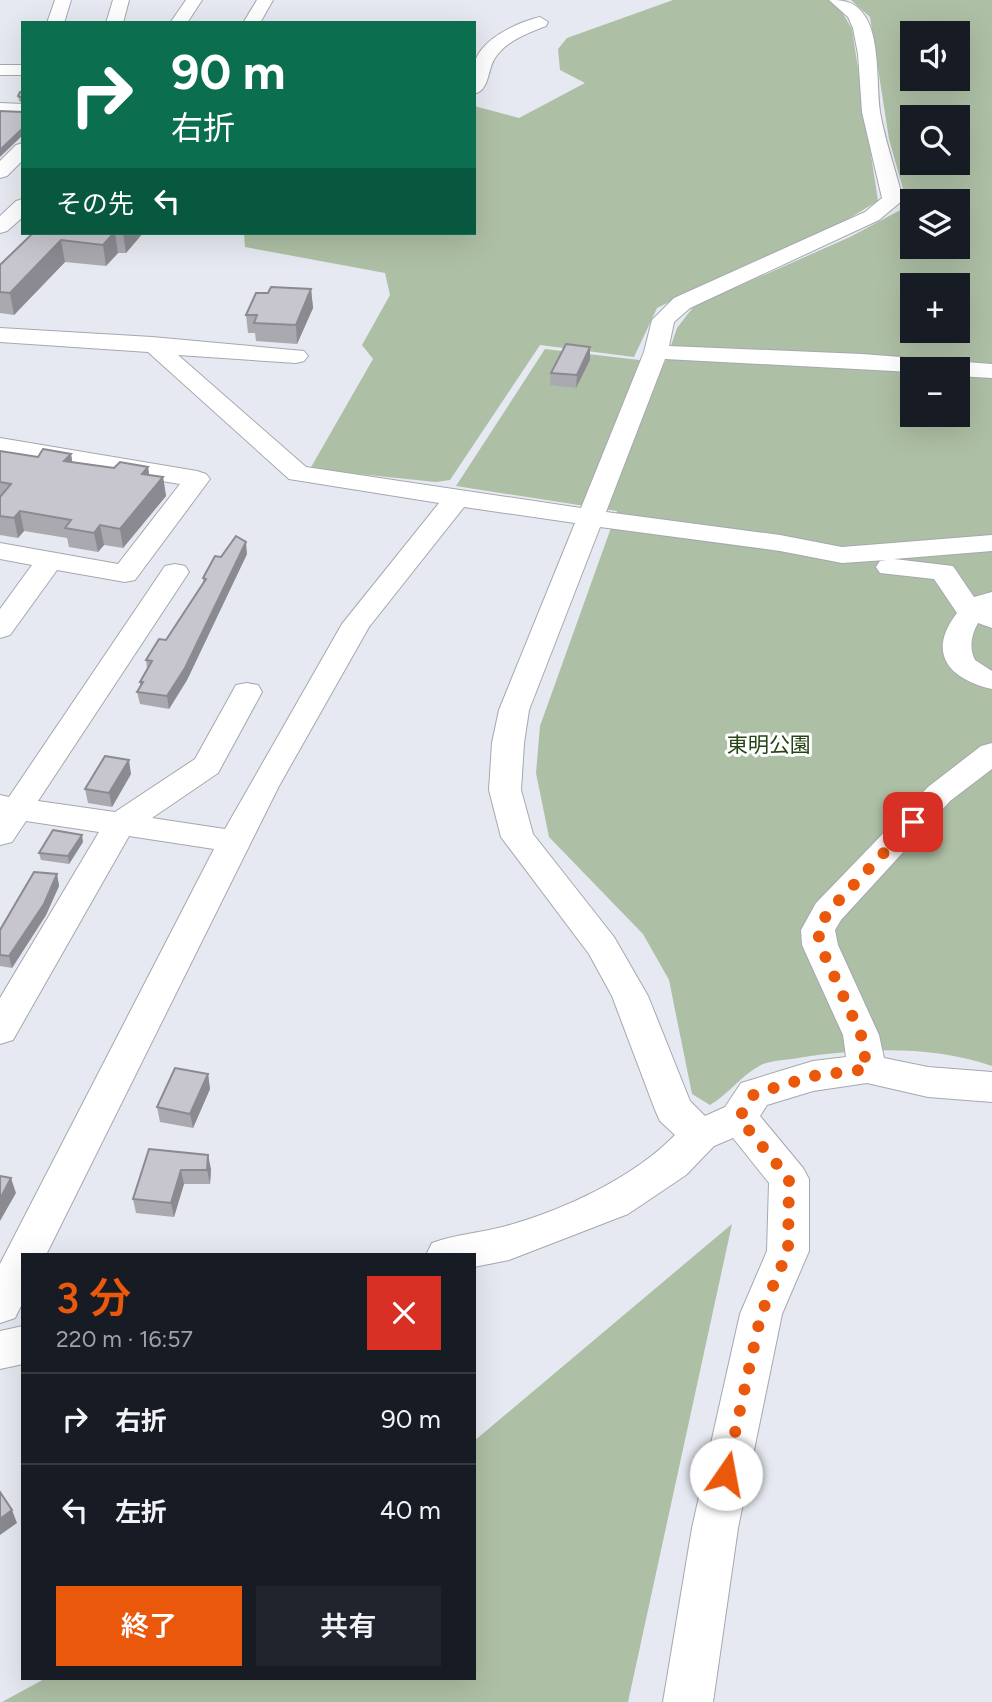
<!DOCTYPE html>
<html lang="ja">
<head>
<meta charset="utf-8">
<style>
  body { margin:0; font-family:Figtree,"Noto Sans JP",sans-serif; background:#20242c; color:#f1f3f6; height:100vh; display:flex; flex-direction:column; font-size:26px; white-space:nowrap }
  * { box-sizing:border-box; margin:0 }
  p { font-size:23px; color:#9ea1a6 }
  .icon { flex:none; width:38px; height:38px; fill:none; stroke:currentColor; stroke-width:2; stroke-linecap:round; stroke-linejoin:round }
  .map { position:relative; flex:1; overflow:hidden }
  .panel { position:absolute; left:21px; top:1253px; width:455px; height:427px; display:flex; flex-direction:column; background:#171b24; border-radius:0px; box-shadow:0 7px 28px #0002 }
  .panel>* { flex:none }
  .hud { position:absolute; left:21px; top:21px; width:455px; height:214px; border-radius:0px; box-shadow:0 7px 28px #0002; background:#0b6e4f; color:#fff; overflow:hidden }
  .tools { position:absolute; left:900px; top:21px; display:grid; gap:14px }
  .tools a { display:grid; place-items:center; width:70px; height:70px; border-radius:0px; background:#171b24; box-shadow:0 7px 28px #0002; font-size:35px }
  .pin { position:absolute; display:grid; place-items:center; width:60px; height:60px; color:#fff; margin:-30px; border-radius:14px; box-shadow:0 4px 10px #0006 }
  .me { position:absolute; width:77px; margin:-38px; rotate:12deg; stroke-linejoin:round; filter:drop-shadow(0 0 5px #0008) }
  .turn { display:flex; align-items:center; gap:24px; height:147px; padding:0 35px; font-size:32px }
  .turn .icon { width:91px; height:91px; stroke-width:2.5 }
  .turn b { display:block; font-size:49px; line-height:60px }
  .then { display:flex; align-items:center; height:66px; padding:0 35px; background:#0003; gap:14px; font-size:26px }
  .round { display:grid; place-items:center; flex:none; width:74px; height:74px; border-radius:0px; background:#20242c }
  .head { display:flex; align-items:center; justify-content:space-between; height:119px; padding:0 35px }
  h1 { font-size:42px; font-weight:600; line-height:52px; color:#ea580c }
  .cta { display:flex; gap:14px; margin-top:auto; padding:14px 35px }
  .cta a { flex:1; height:80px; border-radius:0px; background:#ea580c; color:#fff; font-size:28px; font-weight:600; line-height:80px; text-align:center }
  .cta a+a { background:#20242c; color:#f1f3f6 }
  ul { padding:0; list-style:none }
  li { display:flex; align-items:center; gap:21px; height:91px; padding:0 35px; border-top:2px solid #363941 }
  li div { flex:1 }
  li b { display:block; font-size:26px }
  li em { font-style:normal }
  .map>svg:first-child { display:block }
</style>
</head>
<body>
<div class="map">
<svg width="992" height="1702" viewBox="0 0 992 1702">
  <rect width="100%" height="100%" fill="#e6e9f1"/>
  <!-- green -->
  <path fill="#adbfa5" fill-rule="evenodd" d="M673,0H829L838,5L852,29L878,201L831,229L752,262L657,308L634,357L540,345L450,480L436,482L310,469L373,359L362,345L390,295L385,273L245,247L244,233H474V106L519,118L585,83L560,70L558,49L567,38Z
    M851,0H992V1066C931,1045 861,1048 798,1058C787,1060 772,1060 761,1065C741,1075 729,1094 710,1105L692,1094L669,980L643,934L549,837L536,773L540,726L617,511L456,486L545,349L665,363L677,328L694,306L850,237L906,207L905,196L889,139L870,17ZM912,33H957V79H912ZM912,117H957V163H912ZM912,201H957V247H912ZM912,285H957V331H912ZM912,369H957V415H912Z
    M732,1224L628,1702H2L46,1678H474V1441Z"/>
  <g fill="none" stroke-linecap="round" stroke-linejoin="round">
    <!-- minor casing -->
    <g stroke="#a5a8af" stroke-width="2">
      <path id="minor" d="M55,0H71L64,23H47Z
        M113,0H129L123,23H106Z
        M186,0H202L187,23H170Z
        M257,0H273L260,23H243Z
        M829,0C843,0 853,1 862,12C881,34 876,84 880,112C885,141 896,171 903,200L879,220L690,308L674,322L669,346L862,354L992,364V378L957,376V369H912V372L665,359L606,512L780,535L842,547L992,535V551L894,559L953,566L974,597L992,592V628L978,623C971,635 969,648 975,660L992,671V689C949,679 926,653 957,613L934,579L880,573L876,567L880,561L886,560L842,563L780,551L600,527L529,710L524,743L521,790L533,834L614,937L648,996L690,1101L705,1116L725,1107L741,1083L813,1061L846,1057L843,1035L802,945L801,930L816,903L928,787L981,746L992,743V769L950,801L841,920L835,930L838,945L879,1035L884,1058L928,1067L992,1072V1102L928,1097L867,1083L813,1091L767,1105L760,1116L803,1168L809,1179V1251L782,1314L738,1528L713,1702H663L692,1528L740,1314L767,1251L769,1183L733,1138L714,1146L686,1175L628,1214L509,1260L474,1267V1255H426L432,1243C456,1234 482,1233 506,1226C564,1210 633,1178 675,1135L660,1121L655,1110L612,996L589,954L501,837L489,790L492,743L499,710L575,523L464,507L369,627L279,786L46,1255H23V1302L15,1318L0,1323V1264L214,849L129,836L13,1040L0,1044V998L99,832L26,821L12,842L0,845V795L9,797L165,566L175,564L185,566L189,572L38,801L115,812L195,759L236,685L247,683L258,685L262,692L218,773L152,818L225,829L342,624L439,503L289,479L148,352L0,342V328L152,337L304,351L308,356L304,361L296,363L178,355L306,467L581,508L644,352L652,320L674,298L865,212L882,198L862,112L858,54L853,28L848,17Z
        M540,17L548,22L546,26C528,33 506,41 495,58C487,70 490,90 474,94C474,85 473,75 474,66C478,40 518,22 540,17Z
        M0,65H23V75H0Z
        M0,103L23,104V116L0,115Z
        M23,143V160L7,176L0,178V161L16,145Z
        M23,199V217L7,231L0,233V216L16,201Z
        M0,438L197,471L206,474L210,479L135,580L125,582L57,570L10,635L0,638V609L32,565L0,559V543L118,564L180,484L0,454Z
        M23,1326V1364L0,1369V1331Z"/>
    </g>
    <!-- minor -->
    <use href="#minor" fill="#fff" fill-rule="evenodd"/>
  </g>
  <!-- wall -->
  <path fill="#aba9b0" d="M912,44V62L907,60L908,49Z
    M23,92V103L19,101L18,96Z
    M33,233H143L126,253H118L106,266L65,262L14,315L0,313V265Z
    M311,289L313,308L297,344L256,341L255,333H248L246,315L268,293Z
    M590,360L576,388L550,385L551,373Z
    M0,451L38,457L71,454L72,462L114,468L148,467L149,475L163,477L166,496L123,548L104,545L98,552L69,547L67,538L24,531L18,538L0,535Z
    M247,554L187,680L169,709L140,704L137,692L140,687V682L147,669L146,660L166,640L203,583V578L221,557Z
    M131,774L112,807L88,803L85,789Z
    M83,842L69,864L41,860L39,853Z
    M57,874L59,886L46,915L12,968L0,966V930Z
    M208,1074L210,1089L193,1128L160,1122L157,1107Z
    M149,1149L211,1169L210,1184H184L174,1217L136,1213L133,1199Z"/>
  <!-- shaded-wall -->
  <path fill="#8b8a90" d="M23,128V135L0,157V150Z
    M114,233H115L118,253L106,266L103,245Z
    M123,233H143L126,253Z
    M61,240L65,262L14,315L10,293Z
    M311,289L313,308L297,344L296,325Z
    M590,347V360L576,388L577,375Z
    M71,454L74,473L64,461Z
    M148,467L151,486L142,474Z
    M163,477L166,496L123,548L120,529Z
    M20,511L24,531L18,538L14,518Z
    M100,525L104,545L98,552L94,533Z
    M246,542L247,554L187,680L169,709L167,696Z
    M129,760L131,774L112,807L109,793Z
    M82,835L83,842L69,864L68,856Z
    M57,874L59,886L46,915L12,968L9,956Z
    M208,1074L210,1089L193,1128L190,1114Z
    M208,1155L211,1169L210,1184L207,1170Z
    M181,1170L184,1184L174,1217L171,1203Z
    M11,1178L16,1193L0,1221V1199Z
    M12,1510L17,1523L0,1535V1519Z"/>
  <!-- building -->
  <path fill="#c7c5cd" stroke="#8b8a90" stroke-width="2" d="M20,92H23V98L18,96Z
    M0,111L23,112V128L0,150Z
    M33,233H114L103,245L61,240L10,293L0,292V265Z
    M271,287L311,289L296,325L254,323L257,315H246L256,293H268Z
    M566,344L590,347L577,375L551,373Z
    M43,449L71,454L64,461L114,468L120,462L148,467L142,474L163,477L120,529L100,525L94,533L65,528L71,520L20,511L14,518L0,516V497L11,484L0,482V451L38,457Z
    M236,536L246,542L185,668L167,696L137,692L143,682H140L152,661L146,660L159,639L166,640L206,579L203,578L215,556L221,557Z
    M105,756L129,760L109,793L85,789Z
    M53,830L82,835L68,856L39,853Z
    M34,872L57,874L44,904L9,956L0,955V930Z
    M175,1068L208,1074L190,1114L157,1107Z
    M149,1149L208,1155L207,1170H181L171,1203L133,1199Z
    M0,1176L11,1178L0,1199Z
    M0,1492L12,1510L0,1519Z"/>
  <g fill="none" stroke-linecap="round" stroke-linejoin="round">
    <!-- route -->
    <path stroke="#ea580c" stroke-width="12" stroke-dasharray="0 21.6" d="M726,1474L761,1314L788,1251L789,1179L739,1118L754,1094L813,1076L867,1069L861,1035L820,945L818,930L828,912L913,822"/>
  </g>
  <g text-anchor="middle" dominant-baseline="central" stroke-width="6" stroke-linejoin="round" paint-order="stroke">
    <!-- park labels -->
    <g font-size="21" fill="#264316" stroke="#fff">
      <text x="769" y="744">東明公園</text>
    </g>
  </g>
</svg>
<div class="tools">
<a><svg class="icon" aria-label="sound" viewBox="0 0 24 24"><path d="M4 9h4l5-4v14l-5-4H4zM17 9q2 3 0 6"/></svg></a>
<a><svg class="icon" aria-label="search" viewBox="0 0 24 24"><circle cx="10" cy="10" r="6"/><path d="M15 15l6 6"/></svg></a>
<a><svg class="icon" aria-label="layers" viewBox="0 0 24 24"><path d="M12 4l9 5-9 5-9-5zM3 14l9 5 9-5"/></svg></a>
<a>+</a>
<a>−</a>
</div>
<div class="pin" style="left:913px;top:822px;background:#d93025"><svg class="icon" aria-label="arrive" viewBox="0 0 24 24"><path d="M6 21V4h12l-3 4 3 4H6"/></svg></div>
<svg class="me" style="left:726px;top:1474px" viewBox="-20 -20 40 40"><circle r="19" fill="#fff"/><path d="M0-13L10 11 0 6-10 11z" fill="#ea580c"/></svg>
<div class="hud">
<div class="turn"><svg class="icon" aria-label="right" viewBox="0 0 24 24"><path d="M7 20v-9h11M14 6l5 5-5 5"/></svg><div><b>90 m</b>右折</div></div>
<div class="then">その先<svg class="icon" aria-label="left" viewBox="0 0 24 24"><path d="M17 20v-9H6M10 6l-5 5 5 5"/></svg></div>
</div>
<section class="panel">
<div class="head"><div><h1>3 分</h1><p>220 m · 16:57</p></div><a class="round" style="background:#d93025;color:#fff"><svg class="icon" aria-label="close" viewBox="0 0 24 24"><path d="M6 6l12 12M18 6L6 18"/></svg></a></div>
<ul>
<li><svg class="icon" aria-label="right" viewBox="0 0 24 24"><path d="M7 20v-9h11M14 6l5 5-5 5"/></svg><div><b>右折</b></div><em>90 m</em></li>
<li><svg class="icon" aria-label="left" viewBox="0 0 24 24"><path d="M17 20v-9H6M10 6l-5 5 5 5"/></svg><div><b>左折</b></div><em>40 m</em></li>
</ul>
<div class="cta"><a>終了</a><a>共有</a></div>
</section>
</div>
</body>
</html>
